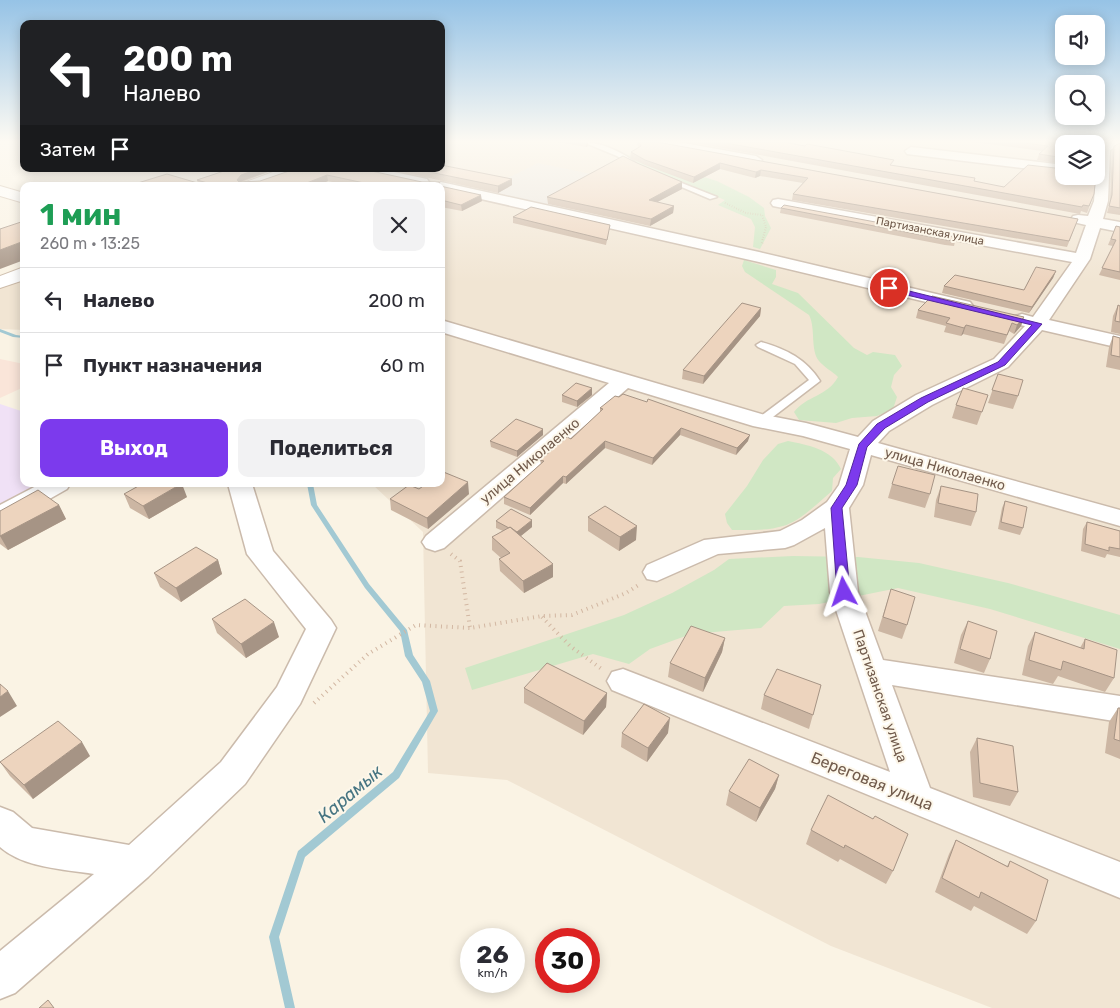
<!DOCTYPE html>
<html lang="ru">
<head>
<meta charset="utf-8">
<style>
  body { margin:0; font-family:Rubik,sans-serif; background:#f2f2f3; color:#2b2b33; height:100vh; display:flex; flex-direction:column; font-size:19px; white-space:nowrap }
  * { box-sizing:border-box; margin:0 }
  p { font-size:16px; color:#7c7c81 }
  .icon { flex:none; width:28px; height:28px; fill:none; stroke:currentColor; stroke-width:2; stroke-linecap:round; stroke-linejoin:round }
  .map { position:relative; flex:1; overflow:hidden }
  .side { position:absolute; left:20px; top:182px; width:425px; height:305px; display:flex; flex-direction:column; background:#fff; border-radius:10px; box-shadow:0 2px 12px #0003 }
  .side>* { flex:none }
  .banner { position:absolute; left:20px; top:20px; width:425px; height:152px; border-radius:10px; box-shadow:0 2px 12px #0003; background:#202124; color:#fff; overflow:hidden }
  .fabs { position:absolute; left:1055px; top:15px; display:grid; gap:10px }
  .fabs a { display:grid; place-items:center; width:50px; height:50px; border-radius:10px; background:#fff; box-shadow:0 2px 12px #0003; font-size:25px }
  .speed { position:absolute; left:460px; top:928px; display:flex; gap:10px; font-size:25px; font-weight:700; text-align:center }
  .speed>* { display:grid; place-content:center; width:65px; height:65px; border-radius:50%; background:#fff; box-shadow:0 2px 12px #0003; line-height:1 }
  .speed small { font-size:12px; font-weight:400 }
  .speed .limit { border:8px solid #d22; background:#fff; color:#111 }
  .pin { position:absolute; display:grid; place-items:center; width:42px; height:42px; color:#fff; margin:-21px; border:2px solid #fff; border-radius:50%; box-shadow:0 1px 5px #0007 }
  .me { position:absolute; width:55px; margin:-28px; rotate:355deg; stroke-linejoin:round; filter:drop-shadow(0 0 4px #0008) }
  .turn { display:flex; align-items:center; gap:18px; height:105px; padding:0 20px; font-size:22px }
  .turn .icon { width:65px; height:65px; stroke-width:2.5 }
  .turn b { display:block; font-size:35px; line-height:42px }
  .then { display:flex; align-items:center; height:48px; padding:0 20px; background:#0003; gap:10px; font-size:19px }
  .round { display:grid; place-items:center; flex:none; width:52px; height:52px; border-radius:10px; background:#f2f2f3 }
  .overview { display:flex; align-items:center; justify-content:space-between; height:85px; padding:0 20px }
  h1 { font-size:30px; font-weight:700; line-height:38px; color:#1e9e55 }
  .primary-button { display:flex; gap:10px; margin-top:auto; padding:10px 20px }
  .primary-button a { flex:1; height:58px; border-radius:10px; background:#7c3aed; color:#fff; font-size:20px; font-weight:700; line-height:58px; text-align:center }
  .primary-button a+a { background:#f2f2f3; color:#2b2b33 }
  ul { padding:0; list-style:none }
  li { display:flex; align-items:center; gap:15px; height:65px; padding:0 20px; border-top:1px solid #e1e1e2 }
  li div { flex:1 }
  li b { display:block; font-size:19px }
  li em { font-style:normal }
  .map>svg:first-child { display:block }
</style>
</head>
<body>
<div class="map">
<svg width="1120" height="1008" viewBox="0 0 1120 1008">
  <rect width="100%" height="100%" fill="#faf3e4"/>
  <!-- residential -->
  <path fill="#f1e5d3" fill-rule="evenodd" d="M441,142H1120V1008H992L831,946L507,780L428,773L423,532L372,484H441V186H248L294,169H441ZM1064,144H1096V176H1064Z
    M24,273V330L0,329V282Z"/>
  <!-- commercial -->
  <path fill="#fae5d9" d="M0,359L24,364V387L0,398Z"/>
  <!-- industrial -->
  <path fill="#eae5de" d="M538,163L615,179L561,208L484,190Z"/>
  <!-- education -->
  <path fill="#f0e1f6" d="M0,404L21,411L24,410V484H46L0,509Z"/>
  <!-- green -->
  <path fill="#d0e7c4" d="M621,154L635,156L717,181L749,197L764,208L765,216L771,228L760,249L753,247L755,227L751,219L718,205L725,200L650,170Z
    M744,260L776,270V277L772,284L798,293L854,348L867,355L873,352L895,355L902,366L894,375L891,387L897,397L893,409L877,416L852,418L836,423L799,420L794,412C806,396 828,396 838,377C833,372 824,367 819,361C810,350 816,328 809,315L745,272L742,266Z
    M788,441C807,445 832,449 841,469L833,478L832,491C819,502 799,522 783,526C767,531 748,530 732,530L727,523L725,514L747,486L763,460L778,444Z
    M793,556L858,557L919,563L1008,583L1120,615V649L990,609L898,588L819,604L784,606L761,628L691,634L650,649L629,664L593,654L472,690L465,668L624,615L672,593L714,570L729,559Z"/>
  <g fill="none" stroke-linecap="round" stroke-linejoin="round">
    <!-- stream -->
    <path fill="#a2c9d3" fill-rule="evenodd" d="M0,329L16,335L24,336V338L13,337L0,332Z
      M307,484H313L317,505L369,584L407,630L413,655L430,681L438,711L399,778L305,857L279,937L295,1008H285L269,937L298,851L393,772L430,711L422,682L405,656L400,631L365,588L311,505Z"/>
    <!-- lane casing -->
    <g stroke="#cbbbac" stroke-width="3">
      <path id="lane" d="M583,142C601,142 625,153 638,165L633,166L617,156Z
        M665,178H669L717,197L710,199L665,180Z
        M761,342C786,349 806,359 820,381L765,423L761,424L755,421L757,419L809,380L795,364L758,347L756,345Z"/>
    </g>
    <!-- street casing -->
    <g stroke="#cbbbac" stroke-width="3">
      <path id="street" d="M651,142H678L756,156L762,160L756,164L657,146Z
        M1107,142H1120V145L1110,150L1108,201L1103,219L1120,222V232L1100,228L1090,259L1049,320L1120,336V348L1042,330L1008,367L932,405L889,431L878,443L1120,510V526L871,455L863,485L849,508L858,592L883,660L1120,696V722L892,685L930,788L1120,862V898L612,690L607,681L612,672L623,669L890,772L830,592L825,528L794,545L785,548L718,554L657,581L647,579L643,572L647,565L704,540L780,531L802,520L827,502L839,485L850,449L803,436L753,426L628,388L444,548L435,551L426,548L422,542L426,536L609,383L441,332V320L765,415L806,423L858,437L873,421L916,395L994,359L1025,326L1015,324L1013,320L1015,316L1022,314L1033,317L1072,262L778,207L773,206L771,203L773,200L778,199L1076,253L1086,225L1073,222L1071,219L1073,216L1078,215L1088,216L1094,201L1098,148Z
        M911,147L1064,165V173L907,154L905,151Z
        M356,169H380L427,179L429,182L422,186L358,172Z
        M441,182L759,252L970,302L973,306L970,310L964,311L759,262L441,190V186H434Z
        M40,484H70L67,489L9,522L0,524V505Z
        M228,484H252L273,551L331,620L336,628L300,704L245,784L148,877L15,993L0,999V951L94,874C63,869 24,868 0,847V807L13,812L32,828L129,845L221,762L277,687L306,629L247,554Z"/>
    </g>
    <!-- secondary casing -->
    <g stroke="#cdbcaa" stroke-width="2">
      <path id="secondary" d="M281,169H301L299,172L261,186H240L243,183Z
        M0,186L24,193V203L0,196Z
        M24,267V280L0,288V276Z"/>
    </g>
    <!-- path-far2 -->
    <path stroke="#d2b7a2" stroke-width="2" stroke-dasharray="0.5 2" stroke-linecap="butt" d="M725,203L746,213L762,215L766,227L762,242"/>
    <!-- path-far1 -->
    <path stroke="#d2b7a2" stroke-width="2.5" stroke-dasharray="0.5 2.5" stroke-linecap="butt" d="M762,243L763,240"/>
    <!-- path -->
    <path stroke="#d2b7a2" stroke-width="4" stroke-dasharray="1 4.5" stroke-linecap="butt" d="M451,554L460,561L470,628L542,616L572,615L626,593L640,584
      M542,617L570,646L603,670
      M314,703L368,654L416,625L470,628"/>
    <!-- lane -->
    <use href="#lane" fill="#fff" fill-rule="evenodd"/>
    <!-- street -->
    <use href="#street" fill="#fff" fill-rule="evenodd"/>
    <!-- secondary -->
    <use href="#secondary" fill="#fff" fill-rule="evenodd"/>
  </g>
  <!-- wall -->
  <path fill="#ccb6a3" d="M558,142H588V146L586,147Z
    M636,142H657L1078,219L1067,247L792,200L793,194L803,183L760,176L755,178L720,169L693,183L645,165L630,158L631,152L639,148Z
    M689,142H784L893,166L1004,187L1094,194L1087,213L1081,211L1080,214Z
    M973,142H1104L1098,147L1064,144V164L1037,160L1039,154L1042,151Z
    M1120,143V215L1107,213L1110,201L1112,151L1114,146Z
    M637,163L682,182V189L657,202L674,206L673,213L650,226L548,204L547,197Z
    M230,169H276L242,182L260,181L295,169L440,186L482,201L462,211L441,207V186H351L328,181L316,186H128L198,183L197,180Z
    M388,169H441L512,179V185L498,193Z
    M781,208L956,237L954,246L945,245L780,213Z
    M513,217L610,225L606,245L513,223Z
    M1116,226L1120,227V280L1099,275L1113,246L1108,245Z
    M1056,271L1053,278L1029,313L942,293L944,286L1024,290Z
    M1118,305L1120,306V334L1111,332L1113,316Z
    M761,308L760,316L703,384L682,379L683,370Z
    M918,310L1024,317L1021,326L1014,334L1009,331L1004,344L963,334L961,336L944,332L946,326L916,318Z
    M1113,336L1120,338V370L1106,367L1109,347Z
    M998,374L1018,396L1013,409L988,403Z
    M562,395H592L577,407L562,402Z
    M988,395L977,425L952,418L956,405Z
    M600,408L748,441L736,455L680,435L652,465L605,448L566,484L563,483L530,515L504,504V497L541,464L540,460L571,439L600,412Z
    M543,429V435L517,457L491,447L490,441Z
    M892,484L930,494L925,508L888,498Z
    M941,486L976,512L971,526L934,517L936,500Z
    M419,489L469,494L428,529L391,510L390,499Z
    M124,494L187,497L149,519L130,508Z
    M1005,501L1023,528L1020,535L998,529L1002,508Z
    M59,505L66,519L8,550L0,544V511Z
    M588,517L636,540L619,551L588,531Z
    M496,521L532,527L521,536L553,577L524,593L500,571L499,559L501,558L492,550V537L503,531L496,528Z
    M1087,522L1120,531V557L1107,554L1105,558L1081,551L1083,529Z
    M218,560L222,574L181,602L160,587L154,573Z
    M891,589L907,625L902,639L878,631Z
    M212,619L279,637L246,658L217,633Z
    M968,621L990,659L984,673L954,663L961,635Z
    M1035,632L1080,648L1085,639L1114,678L1105,692L1058,676L1053,684L1022,675L1028,646Z
    M725,638L722,652L703,692L668,677L670,663Z
    M821,685L809,729L761,709L764,695Z
    M524,688L607,693L606,707L583,735L524,703Z
    M1118,708H1120V759L1105,753L1109,722Z
    M622,733H668L647,762L621,747Z
    M977,738L1018,792L1010,806L973,797L970,752Z
    M90,756L33,799L10,776L0,762Z
    M779,775L775,789L756,822L726,805L729,791Z
    M873,819L893,871L886,884L840,859L838,862L806,844L811,830Z
    M956,840L1007,866L1010,861L1036,921L1027,934L974,906L971,911L935,892L949,854Z"/>
  <!-- shaded-wall -->
  <path fill="#a69485" d="M588,142V146L586,147V143Z
    M1098,142H1104L1096,148Z
    M720,163V169L693,183L694,177Z
    M258,169H276L242,181L238,186L237,180L241,175Z
    M761,170L760,176L755,178L756,172Z
    M327,175L328,181L316,186H299Z
    M512,179V185L498,193V186Z
    M682,182V189L648,207L649,200Z
    M481,195L482,201L462,211L461,205Z
    M674,206L673,213L650,226L651,219Z
    M24,241V260L0,269V250Z
    M1056,271L1053,278L1029,313L1032,307Z
    M761,308L760,316L703,384L704,376Z
    M1024,317L1021,326L1014,334L1017,325Z
    M966,325L963,334L961,336L964,328Z
    M592,388V395L577,407V401Z
    M681,428L680,435L652,465L653,458Z
    M543,429V435L517,457V451Z
    M750,435L748,441L736,455L737,448Z
    M605,441V448L566,484V477Z
    M563,476V483L530,515V508Z
    M468,482L469,494L428,529L427,518Z
    M181,484H182L187,497L149,519L143,506Z
    M59,505L66,519L8,550L0,536Z
    M532,520V527L517,539V532Z
    M637,526L636,540L619,551L620,537Z
    M218,560L222,574L181,602L176,588Z
    M553,564V577L524,593L523,581Z
    M274,622L279,637L246,658L241,644Z
    M725,638L722,652L703,692L705,678Z
    M8,691L17,706L0,717V697Z
    M607,693L606,707L583,735L584,721Z
    M670,718L668,733L647,762L648,748Z
    M82,742L90,756L33,799L24,785Z
    M779,775L775,789L756,822L760,808Z"/>
  <!-- building -->
  <path fill="#edd4be" stroke="#a69485" d="M639,142H657L1078,219L1069,241L793,194L808,178L761,170L756,172L720,163L694,177L645,160L631,152L641,146Z
    M720,142H784L805,146L807,144L894,160L890,165L975,178L974,181L1004,187L1028,165L1064,169V176H1096L1094,194L1089,206L1083,205L1082,207Z
    M1017,142H1098L1096,170V144H1064V158L1039,154L1048,146Z
    M1120,143V208L1109,206L1112,195L1114,146Z
    M623,156L637,163L682,182L649,200L674,206L651,219L547,197Z
    M441,165L512,179L498,186L415,169H441Z
    M230,169H258L241,175L237,180L239,182L260,181L295,169H362L422,182H439L440,186L481,195L461,205L441,200V186H378L327,175L299,186H218L197,180Z
    M167,174L201,184L193,186H128Z
    M109,183L119,186H98Z
    M784,205L956,237L955,241L947,240L781,208Z
    M531,207L610,225L607,240L513,217Z
    M24,221V241L0,250V229Z
    M1116,226L1120,227V272L1102,268L1116,240L1111,239Z
    M1036,267L1056,271L1032,307L944,286L955,275L1024,290Z
    M932,296L1024,317L1017,325L1012,323L1007,335L966,325L964,328L946,323L950,318L918,310Z
    M742,303L761,308L704,376L683,370Z
    M1118,305L1120,306V322L1115,321Z
    M1113,336L1120,338V357L1111,355Z
    M998,374L1023,380L1018,396L992,390Z
    M576,383L592,388L577,401L562,395Z
    M963,388L988,395L982,412L956,405Z
    M623,394L647,402L648,399L750,435L737,448L681,428L653,458L605,441L566,477L563,476L530,508L504,497L544,461L540,460L567,437L571,439L603,409L600,408L615,396L619,397Z
    M516,419L543,429L517,451L490,441Z
    M898,466L935,475L930,494L892,484Z
    M441,471L468,482L427,518L390,499L409,485L419,489L426,484H441Z
    M142,484H181L143,506L124,494Z
    M941,486L978,494L976,512L938,503Z
    M38,490L59,505L0,536V511Z
    M1005,501L1027,507L1023,528L1001,522Z
    M605,506L637,526L620,537L588,517Z
    M511,509L532,520L517,532L510,527L509,528L496,521Z
    M1087,522L1120,531V549L1109,547V551L1085,544Z
    M510,527L553,564L523,581L499,559L510,553L492,537Z
    M196,547L218,560L176,588L154,573Z
    M891,589L915,597L907,625L883,617Z
    M245,599L274,622L241,644L212,619Z
    M968,621L997,631L990,659L960,649Z
    M691,626L725,638L705,678L670,663Z
    M1035,632L1084,649L1085,639L1117,650L1114,678L1063,661L1061,670L1029,660Z
    M547,663L607,693L584,721L524,688Z
    M777,669L821,685L813,715L764,695Z
    M0,684L8,691L0,697Z
    M644,704L670,718L648,748L622,733Z
    M1118,708H1120V741L1114,739Z
    M58,721L82,742L24,785L0,762Z
    M977,738L1013,746L1018,792L980,783Z
    M749,759L779,775L760,808L729,791Z
    M828,795L873,819L875,816L908,834L893,871L845,845L844,848L811,830Z
    M956,840L1008,867L1010,861L1048,880L1036,921L981,892L979,898L942,878Z
    M48,1000L54,1008H39Z"/>
  <!-- sky -->
  <linearGradient id="sky" x2="0" y2="1"><stop stop-color="#96c3e6"/><stop offset="0.5" stop-color="#fdfaf3"/><stop offset="1" stop-color="#fdfaf3" stop-opacity="0"/></linearGradient>
  <rect width="1120" height="283" fill="url(#sky)"/>
  <!-- route -->
  <path fill="#7c3aed" stroke="#51269a" d="M889,286L1042,324L1005,365L928,402L885,428L867,447L857,485L842,508L850,592L848,595H839L837,592L831,508L846,485L859,444L877,424L921,398L998,362L1032,325L886,290V287Z"/>
  <g text-anchor="middle" dominant-baseline="central" stroke-width="4" stroke-linejoin="round" paint-order="stroke">
    <!-- far-street labels -->
    <g font-size="11" fill="#715b4c" stroke="#fdf7ea">
      <text transform="translate(930 231) rotate(11)">Партизанская улица</text>
    </g>
    <!-- street labels -->
    <g font-size="14" fill="#715b4c" stroke="#fdf7ea">
      <text transform="translate(530 461) rotate(-40)">улица Николаенко</text>
      <text transform="translate(945 469) rotate(16)">улица Николаенко</text>
      <text transform="translate(880 696) rotate(71)">Партизанская улица</text>
    </g>
    <!-- near-street labels -->
    <g font-size="16" fill="#715b4c" stroke="#fdf7ea">
      <text transform="translate(872 781) rotate(22)">Береговая улица</text>
    </g>
    <!-- near-water labels -->
    <g font-size="18" font-style="italic" fill="#477582" stroke="#fdf7ea">
      <text transform="translate(350 794) rotate(-40)">Карамык</text>
    </g>
  </g>
</svg>
<div class="fabs">
<a><svg class="icon" aria-label="sound" viewBox="0 0 24 24"><path d="M4 9h4l5-4v14l-5-4H4zM17 9q2 3 0 6"/></svg></a>
<a><svg class="icon" aria-label="search" viewBox="0 0 24 24"><circle cx="10" cy="10" r="6"/><path d="M15 15l6 6"/></svg></a>
<a><svg class="icon" aria-label="layers" viewBox="0 0 24 24"><path d="M12 4l9 5-9 5-9-5zM3 14l9 5 9-5"/></svg></a>
</div>
<div class="speed"><div>26<small>km/h</small></div><div class="limit">30</div></div>
<div class="pin" style="left:889px;top:288px;background:#d93025"><svg class="icon" aria-label="arrive" viewBox="0 0 24 24"><path d="M6 21V4h12l-3 4 3 4H6"/></svg></div>
<svg class="me" style="left:844px;top:592px" viewBox="-20 -20 40 40"><path d="M0-17L14 15 0 8-14 15z" fill="#7c3aed" stroke="#fff" stroke-width="4"/></svg>
<div class="banner">
<div class="turn"><svg class="icon" aria-label="left" viewBox="0 0 24 24"><path d="M17 20v-9H6M10 6l-5 5 5 5"/></svg><div><b>200 m</b>Налево</div></div>
<div class="then">Затем<svg class="icon" aria-label="arrive" viewBox="0 0 24 24"><path d="M6 21V4h12l-3 4 3 4H6"/></svg></div>
</div>
<section class="side">
<div class="overview"><div><h1>1 мин</h1><p>260 m · 13:25</p></div><a class="round"><svg class="icon" aria-label="close" viewBox="0 0 24 24"><path d="M6 6l12 12M18 6L6 18"/></svg></a></div>
<ul>
<li><svg class="icon" aria-label="left" viewBox="0 0 24 24"><path d="M17 20v-9H6M10 6l-5 5 5 5"/></svg><div><b>Налево</b></div><em>200 m</em></li>
<li><svg class="icon" aria-label="arrive" viewBox="0 0 24 24"><path d="M6 21V4h12l-3 4 3 4H6"/></svg><div><b>Пункт назначения</b></div><em>60 m</em></li>
</ul>
<div class="primary-button"><a>Выход</a><a>Поделиться</a></div>
</section>
</div>
</body>
</html>
